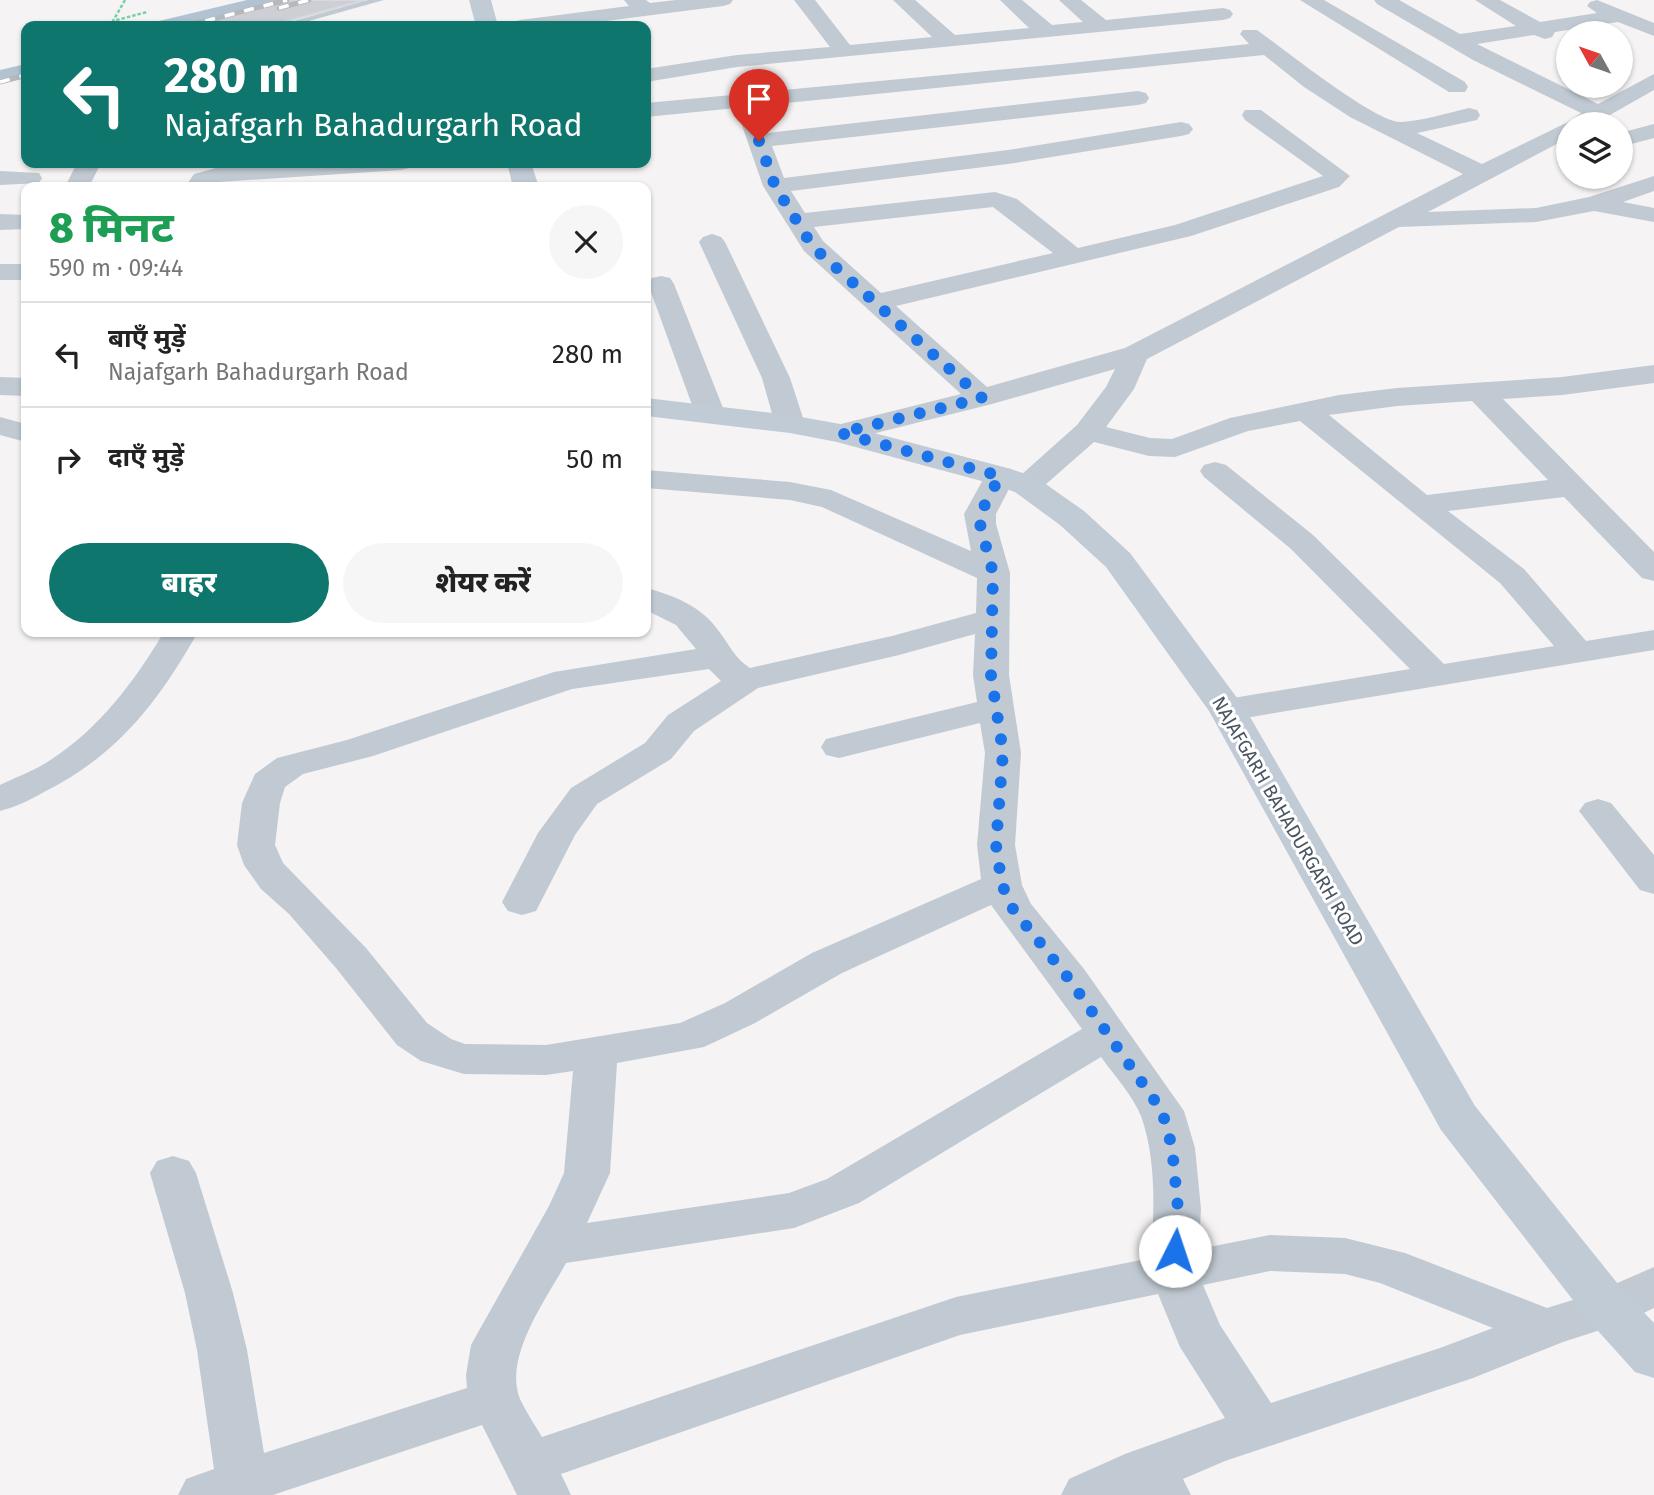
<!DOCTYPE html>
<html lang="hi">
<head>
<meta charset="utf-8">
<style>
  body { margin:0; font-family:"Fira Sans","Noto Sans Devanagari",sans-serif; background:#f6f6f6; color:#222; height:100vh; display:flex; flex-direction:column; font-size:26px; white-space:nowrap }
  * { box-sizing:border-box; margin:0 }
  p { font-size:23px; color:#767676 }
  .icon { flex:none; width:38px; height:38px; fill:none; stroke:currentColor; stroke-width:2; stroke-linecap:round; stroke-linejoin:round }
  .map { position:relative; flex:1; overflow:hidden }
  .drawer { position:absolute; left:21px; top:182px; width:630px; height:455px; display:flex; flex-direction:column; background:#fff; border-radius:14px; box-shadow:0 2px 5px #0004 }
  .drawer>* { flex:none }
  .guide { position:absolute; left:21px; top:21px; width:630px; height:147px; border-radius:14px; box-shadow:0 2px 5px #0004; background:#0f766e; color:#fff; overflow:hidden }
  .needle { width:46px; rotate:310deg }
  .controls { position:absolute; left:1556px; top:21px; display:grid; gap:14px }
  .controls a { display:grid; place-items:center; width:77px; height:77px; border-radius:50%; background:#fff; box-shadow:0 2px 5px #0004; font-size:35px }
  .pin { position:absolute; display:grid; place-items:center; width:60px; height:60px; color:#fff; margin:-72px -30px; border-radius:50% 50% 50% 0; rotate:-45deg; box-shadow:0 0 7px #0007 }
  .pin .icon { rotate:45deg }
  .me { position:absolute; width:77px; margin:-38px; rotate:4deg; stroke-linejoin:round; filter:drop-shadow(0 0 5px #0008) }
  .turn { display:flex; align-items:center; gap:24px; height:147px; padding:0 28px; font-size:32px }
  .turn .icon { width:91px; height:91px; stroke-width:2.5 }
  .turn b { display:block; font-size:49px; line-height:60px }
  .round { display:grid; place-items:center; flex:none; width:74px; height:74px; border-radius:37px; background:#f6f6f6 }
  .summary { display:flex; align-items:center; justify-content:space-between; height:119px; padding:0 28px }
  h1 { font-size:42px; font-weight:800; line-height:52px; color:#1e9e55 }
  .cta { display:flex; gap:14px; margin-top:auto; padding:14px 28px }
  .cta a { flex:1; height:80px; border-radius:42px; background:#0f766e; color:#fff; font-size:28px; font-weight:800; line-height:80px; text-align:center }
  .cta a+a { background:#f6f6f6; color:#222 }
  ul { padding:0; list-style:none }
  li { display:flex; align-items:center; gap:21px; height:105px; padding:0 28px; border-top:2px solid #e0e0e0 }
  li div { flex:1 }
  li b { display:block; font-size:26px }
  li em { font-style:normal }
  .map>svg:first-child { display:block }
</style>
</head>
<body>
<div class="map">
<svg width="1654" height="1495" viewBox="0 0 1654 1495">
  <rect width="100%" height="100%" fill="#f5f3f3"/>
  <!-- building -->
  <path fill="#cdcfd5" stroke="#d7d9de" stroke-width="2" d="M274,0H365L269,26H201L205,25L196,21Z"/>
  <g fill="none" stroke-linecap="round" stroke-linejoin="round">
    <!-- path -->
    <path stroke="#7ad0a6" stroke-width="2.5" stroke-dasharray="3.5 2" stroke-linecap="butt" d="M125,0L113,21L147,12"/>
    <!-- lane -->
    <path fill="#c1cad2" fill-rule="evenodd" d="M368,0H384L291,26H276Z"/>
    <!-- street -->
    <path fill="#c1cad2" fill-rule="evenodd" d="M624,0H646L650,3L676,0H733L730,4L723,6L567,26H510L513,22L520,20L629,6Z
      M794,0H815L850,45L932,37L893,0H915L955,35L1029,28L1000,0H1022L1052,25L1083,22L1059,0H1081L1106,20L1223,8L1230,10L1233,14L1230,18L1223,20L737,67L646,82V69L737,55L830,47Z
      M1300,0H1324L1465,82L1468,87L1465,92H1449Z
      M1374,0H1399L1460,34L1516,26L1475,0H1500L1540,22L1597,13L1587,6L1590,2L1597,0L1654,23V36L1618,22L1555,32L1552,37L1545,39L1534,35L1477,44L1598,104L1654,74V90L1594,124H1568V138L1428,212L1536,208L1589,197L1654,176V191L1623,202L1654,208V222L1594,211L1536,222L1399,227L1147,359L1134,389L1106,427L1150,438L1172,439L1230,418L1339,395L1397,388L1562,377L1654,365V383L1562,395L1503,399L1654,552V581L1642,578L1564,497L1448,511L1524,569L1586,641L1654,630V650L1227,721L1214,718L1209,710L1214,702L1227,699L1410,669L1291,549L1204,477L1200,471L1204,465L1215,462L1226,465L1313,535L1444,664L1554,646L1500,583L1300,421L1248,431L1175,457L1149,456L1094,442L1037,492L1026,494L1015,492L1011,485L996,514V524L1010,573L1009,675L1021,753L1015,845L1022,885L1031,904L1084,969L1184,1111L1195,1148L1201,1209L1199,1249L1270,1235L1345,1238L1405,1253L1547,1308L1592,1294L1654,1267V1308L1625,1322L1563,1342L1473,1378L1225,1461L1183,1479L1191,1495H1061L1069,1479L1125,1454L1225,1418L1180,1347L1158,1294L960,1335L561,1474L571,1495H517L482,1425L273,1495H178L186,1479L214,1469L197,1350L185,1293L150,1173L157,1161L173,1156L189,1161L196,1173L233,1293L247,1350L264,1453L467,1388L466,1375L471,1345L549,1206L564,1173L573,1071L546,1075L464,1074L421,1061L397,1045L336,968L289,914L261,889L244,865L237,845L242,803L255,774L277,758L347,740L554,672L696,649L676,625L646,610V588C673,595 701,606 718,630C729,644 735,659 750,668L892,636L976,613L977,578L822,507L790,500L646,488V470L790,482L831,490L971,551L964,514L989,469L1000,467L1011,469L1015,476L1011,484L1077,425L1106,387L1115,369L992,404L840,442L829,439L825,433L829,427L961,394L804,251L763,186L736,108L646,117V103L1061,64L1249,44L1240,34L1243,30H1257C1281,47 1377,124 1401,122C1423,121 1447,113 1469,108L1477,110L1480,115L1477,120L1417,133L1482,164L1568,122L1581,113L1473,60L1377,4ZM1264,55L1304,87L1350,117L1463,174L1125,348L987,387L896,306L1191,236L1339,187L1350,176L1261,110H1245L1242,115L1245,120L1323,176L1175,225L1078,248L1017,199L995,192L805,213L791,191L1008,164L1181,136L1189,134L1193,129L1189,124L1181,122L1008,150L784,178L772,146L1138,105L1146,103L1149,98L1146,93L1138,91L767,133L758,106ZM993,207L1053,253L881,293L823,241L814,227ZM1472,401L1548,480L1427,495L1329,415L1397,406ZM975,634L973,675L977,702L826,739L821,747L826,755L839,758L980,723L985,753L977,845L981,879L812,953L725,1003L680,1023L546,1045L465,1044L451,1039L427,1023L366,948L283,863L275,845L280,803L285,787L303,774L373,756L572,689L709,669L721,681L668,715L645,743L571,788L538,833L502,902L508,911L522,915L536,911L575,835L597,804L671,759L694,731L758,688L899,655ZM991,905L1082,1029L827,1179L789,1193L587,1223L610,1173L617,1063L704,1047L755,1023L842,973ZM1101,1057C1114,1075 1133,1096 1141,1116C1157,1161 1154,1212 1151,1258L956,1297L542,1437C535,1425 526,1412 520,1399C503,1357 547,1298 566,1263L794,1228L859,1203ZM1270,1271L1345,1274L1380,1283L1493,1328L1440,1348L1271,1403L1220,1325L1203,1285Z
      M1654,124V138L1620,147V133Z
      M77,163H101L89,187H65Z
      M294,163H413L409,168L401,170L218,182L209,187H185L194,174L216,168Z
      M0,171L39,173L42,178L39,183L0,185Z
      M0,214L26,215V229L0,230Z
      M712,234L721,237L725,242L790,378L805,424L800,430L790,433L780,430L775,424L762,378L699,242L703,237Z
      M0,264H26V280H0Z
      M661,276L670,278L674,284L725,413L720,419L710,422L700,419L695,413L648,284L652,278Z
      M0,377L26,378V396L0,395Z
      M0,417L26,424V442L0,435Z
      M164,632H198C158,702 118,755 44,792C30,800 16,807 0,811V785C16,777 34,771 49,761C99,729 134,682 164,632Z
      M1598,799L1611,803L1654,855V894L1640,890L1579,811L1585,803Z"/>
    <!-- secondary -->
    <path fill="#c1cbd6" fill-rule="evenodd" d="M469,0H491L498,26H476Z
      M507,163H531L539,187H513Z
      M646,398L790,415L840,424L1011,469L1037,478L1084,511L1130,553L1246,710L1475,1106L1626,1294L1654,1323V1378L1635,1372L1590,1322L1441,1130L1209,711L1106,567L1060,525L1015,492L989,483L837,442L790,433L646,416Z"/>
    <!-- primary -->
    <path fill="#b3c2d1" fill-rule="evenodd" d="M247,0H284L280,4L192,26H156L159,21Z
      M26,64V78L0,84V70Z"/>
    <!-- rail casing -->
    <g stroke="#b5b8bd" stroke-width="5">
      <path id="rail" d="M279,8L309,0
        M186,26L287,0
        M0,82L26,75"/>
    </g>
    <!-- rail -->
    <use href="#rail" stroke="#fff" stroke-width="3.5" stroke-dasharray="10" stroke-linecap="butt"/>
  </g>
  <g fill="none" stroke-linecap="round" stroke-linejoin="round">
    <!-- route -->
    <path stroke="#1a73e8" stroke-width="12" stroke-dasharray="0 21.6" d="M759,141L775,186L813,247L982,398L840,433L1000,476L980,514V524L993,573L991,675L1003,752L996,845L1002,885L1013,909L1069,979L1162,1111L1172,1147L1178,1209L1175,1251"/>
  </g>
  <g text-anchor="middle" dominant-baseline="central" stroke-width="6" stroke-linejoin="round" paint-order="stroke">
    <!-- street labels -->
    <g font-size="19" fill="#4a5661" stroke="#fff">
      <text transform="translate(1288 821) rotate(60)">NAJAFGARH BAHADURGARH ROAD</text>
    </g>
  </g>
</svg>
<div class="controls">
<a><svg class="needle" viewBox="-14 -14 28 28"><path d="M0-13l5 13h-10z" fill="#e53935"/><path d="M0 13l5-13h-10z" fill="#767676"/></svg></a>
<a><svg class="icon" aria-label="layers" viewBox="0 0 24 24"><path d="M12 4l9 5-9 5-9-5zM3 14l9 5 9-5"/></svg></a>
</div>
<div class="pin" style="left:759px;top:141px;background:#d93025"><svg class="icon" aria-label="arrive" viewBox="0 0 24 24"><path d="M6 21V4h12l-3 4 3 4H6"/></svg></div>
<svg class="me" style="left:1175px;top:1251px" viewBox="-20 -20 40 40"><circle r="19" fill="#fff"/><path d="M0-13L10 11 0 6-10 11z" fill="#1a73e8"/></svg>
<div class="guide">
<div class="turn"><svg class="icon" aria-label="left" viewBox="0 0 24 24"><path d="M17 20v-9H6M10 6l-5 5 5 5"/></svg><div><b>280 m</b>Najafgarh Bahadurgarh Road</div></div>
</div>
<section class="drawer">
<div class="summary"><div><h1>8 मिनट</h1><p>590 m · 09:44</p></div><a class="round"><svg class="icon" aria-label="close" viewBox="0 0 24 24"><path d="M6 6l12 12M18 6L6 18"/></svg></a></div>
<ul>
<li><svg class="icon" aria-label="left" viewBox="0 0 24 24"><path d="M17 20v-9H6M10 6l-5 5 5 5"/></svg><div><b>बाएँ मुड़ें</b><p>Najafgarh Bahadurgarh Road</p></div><em>280 m</em></li>
<li><svg class="icon" aria-label="right" viewBox="0 0 24 24"><path d="M7 20v-9h11M14 6l5 5-5 5"/></svg><div><b>दाएँ मुड़ें</b></div><em>50 m</em></li>
</ul>
<div class="cta"><a>बाहर</a><a>शेयर करें</a></div>
</section>
</div>
</body>
</html>
